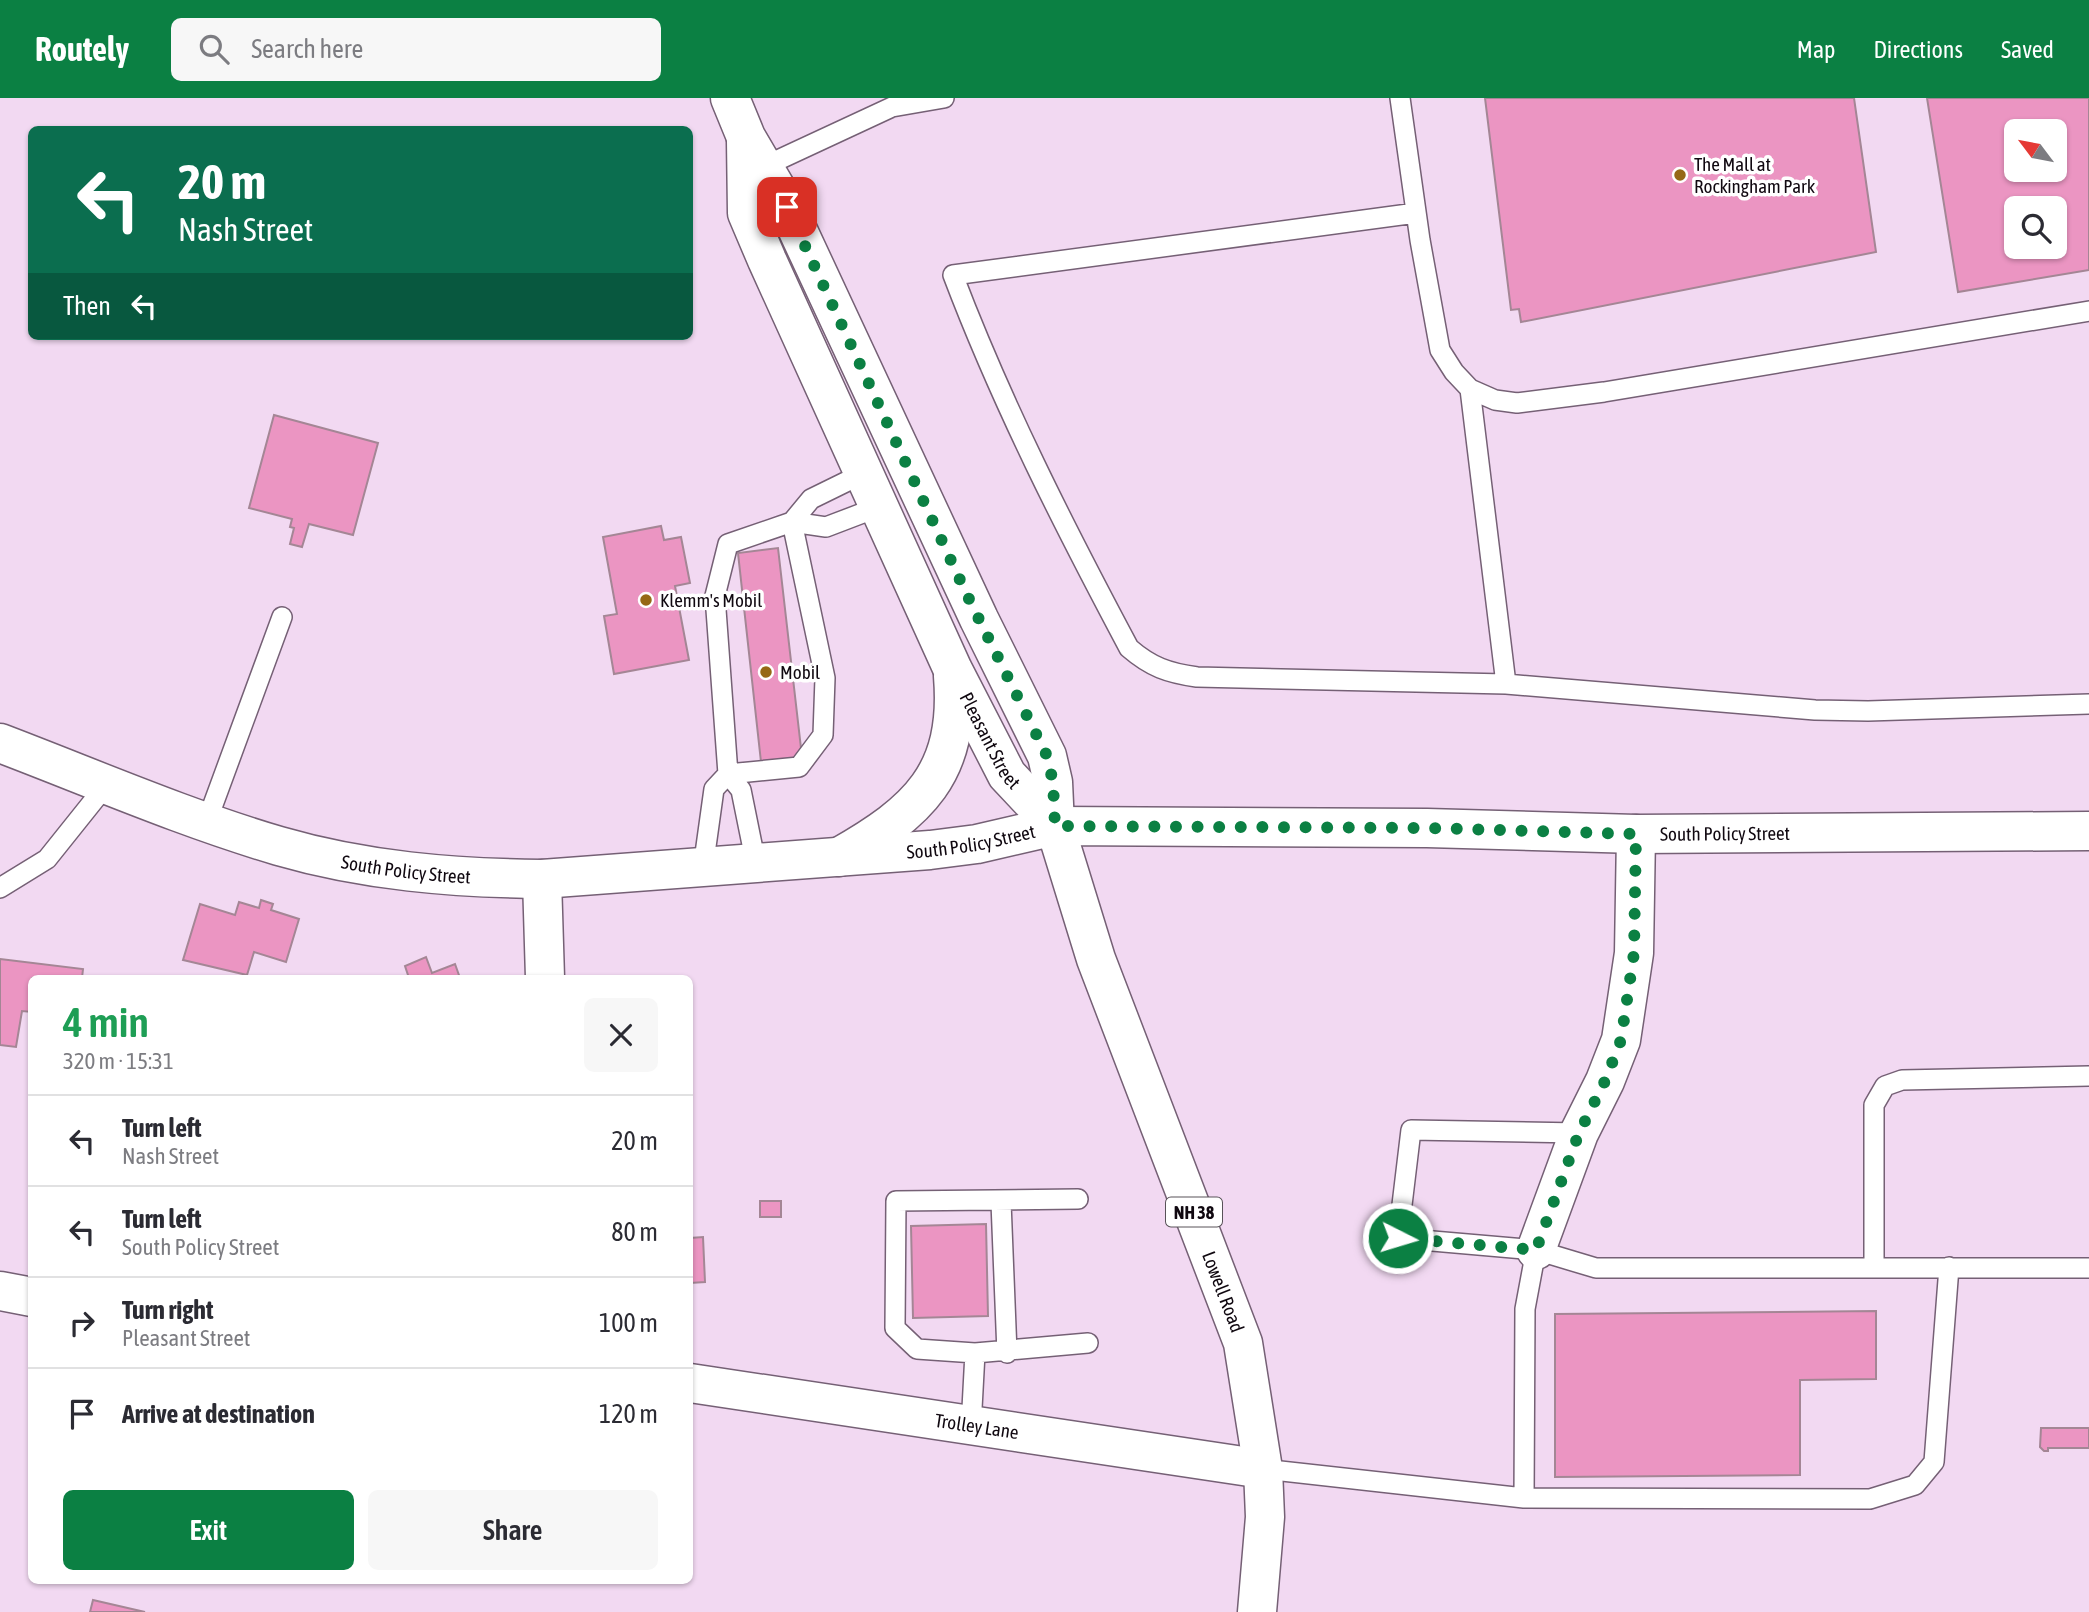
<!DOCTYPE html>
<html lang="en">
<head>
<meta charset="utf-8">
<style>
  body { margin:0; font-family:"Asap Condensed",sans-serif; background:#f7f7f7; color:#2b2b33; height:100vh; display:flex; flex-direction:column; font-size:26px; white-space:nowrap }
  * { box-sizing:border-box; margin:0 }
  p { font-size:23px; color:#7c7c81 }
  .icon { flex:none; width:38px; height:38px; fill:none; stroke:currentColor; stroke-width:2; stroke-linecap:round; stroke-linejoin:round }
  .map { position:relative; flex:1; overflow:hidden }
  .details { position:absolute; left:28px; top:877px; width:665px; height:609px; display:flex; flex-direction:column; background:#fff; border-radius:10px; box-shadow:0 2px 5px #0004 }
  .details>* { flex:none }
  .guide { position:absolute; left:28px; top:28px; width:665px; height:214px; border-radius:10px; box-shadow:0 2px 5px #0004; background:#0b6e4f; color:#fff; overflow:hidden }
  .needle { width:46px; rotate:302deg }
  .buttons { position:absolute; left:2004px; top:21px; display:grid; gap:14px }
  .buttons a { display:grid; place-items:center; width:63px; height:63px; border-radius:10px; background:#fff; box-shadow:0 2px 5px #0004; font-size:35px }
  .pin { position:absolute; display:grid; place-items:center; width:60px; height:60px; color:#fff; margin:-30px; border-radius:14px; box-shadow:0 4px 10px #0006 }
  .me { position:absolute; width:77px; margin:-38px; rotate:95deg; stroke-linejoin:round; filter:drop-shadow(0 0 5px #0008) }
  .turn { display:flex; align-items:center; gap:24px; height:147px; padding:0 35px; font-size:32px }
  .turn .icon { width:91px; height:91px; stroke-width:2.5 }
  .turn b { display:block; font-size:49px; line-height:60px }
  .then { display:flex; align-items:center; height:66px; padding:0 35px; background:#0003; gap:14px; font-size:26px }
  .round { display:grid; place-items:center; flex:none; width:74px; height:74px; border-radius:10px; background:#f7f7f7 }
  .headline { display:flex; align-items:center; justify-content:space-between; height:119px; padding:0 35px }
  h1 { font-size:42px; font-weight:600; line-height:52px; color:#1e9e55 }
  .cta { display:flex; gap:14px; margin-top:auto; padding:14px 35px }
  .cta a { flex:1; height:80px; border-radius:10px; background:#0b8043; color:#fff; font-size:28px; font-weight:600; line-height:80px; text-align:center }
  .cta a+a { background:#f7f7f7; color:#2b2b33 }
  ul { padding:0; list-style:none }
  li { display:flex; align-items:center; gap:21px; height:91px; padding:0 35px; border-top:2px solid #e1e1e2 }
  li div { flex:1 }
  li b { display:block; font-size:26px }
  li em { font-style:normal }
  header { display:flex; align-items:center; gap:42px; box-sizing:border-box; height:98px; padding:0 35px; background:#0b8043; color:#fff }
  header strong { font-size:33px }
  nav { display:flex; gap:38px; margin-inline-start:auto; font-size:24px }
  .search { width:490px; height:63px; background:#f7f7f7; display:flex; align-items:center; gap:18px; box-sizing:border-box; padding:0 24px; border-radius:10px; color:#7c7c81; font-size:26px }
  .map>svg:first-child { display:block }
</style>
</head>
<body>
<header>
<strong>Routely</strong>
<div class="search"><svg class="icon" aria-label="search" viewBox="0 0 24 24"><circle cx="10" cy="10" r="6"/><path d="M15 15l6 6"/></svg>Search here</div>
<nav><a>Map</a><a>Directions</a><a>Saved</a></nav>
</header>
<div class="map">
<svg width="2089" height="1514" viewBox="0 0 2089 1514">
  <rect width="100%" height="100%" fill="#f2d9f2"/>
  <!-- building -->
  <path fill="#eb95c2" stroke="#a48695" stroke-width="2" fill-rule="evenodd" d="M1485,0H1854L1876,154L1521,224L1519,211L1511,212Z
    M1927,0H2089V172L1958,194ZM2016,33H2054V72H2016ZM2016,110H2054V149H2016Z
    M274,317L378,345L353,437L309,426L302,449L290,446L294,430L290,429L292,421L249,410Z
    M661,428L664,442L681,439L690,485L675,488L689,562L614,576L604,518L617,516L603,439Z
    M778,450L802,659L761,664L738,455Z
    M261,802L273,806L271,812L299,821L286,864L254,854L247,877L183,862L200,806L235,817L239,804L259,810Z
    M426,859L432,875L455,866L460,880H409L405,868Z
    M0,861L83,871L82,880H32V914L22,913L16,949L0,947Z
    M760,1103H781V1119H760Z
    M986,1126L988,1218L913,1220L911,1128Z
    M703,1139L705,1184L690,1185V1140Z
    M1876,1213V1281L1800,1282V1377L1555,1379V1216Z
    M2041,1330H2089V1350H2048V1353H2044L2040,1349Z
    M93,1502L145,1514H90Z"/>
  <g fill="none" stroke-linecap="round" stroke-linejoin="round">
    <!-- service casing -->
    <g stroke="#756075" stroke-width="22">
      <path id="service" d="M1400,0L1420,142L1440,252L1454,274L1470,291L1495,302L1517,305L1604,294L2089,213
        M763,69L892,9L944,0
        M1416,115L953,177C1002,306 1064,428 1129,550C1151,569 1168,575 1197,579L1506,586L1815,612L1868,613L2089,606
        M1470,291L1506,586
        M792,424L811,401L864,375
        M207,723L282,519
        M756,766L741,692L728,676L715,498L728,446L792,424L826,429L881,408
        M703,770L714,691L728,676L799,669L823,637L825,580L792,424
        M0,790L47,761L107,686
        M1579,1035L1411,1032L1398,1140L1536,1152L1596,1170H2089
        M1001,1104L1007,1255
        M1874,1169V1007L1885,988L1902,982L2089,978
        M975,1255L917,1251L895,1230L896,1103L1078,1101
        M971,1329L975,1255L1088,1245
        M1263,1371L1524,1400L1870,1401L1915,1387L1934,1364L1949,1169
        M1524,1400L1525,1211L1536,1152"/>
    </g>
    <!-- minor casing -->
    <g stroke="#756075" stroke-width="41">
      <g id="minor">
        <path d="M542,781L545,880"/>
        <path d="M1536,1152L1579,1035L1605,983L1621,942L1634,855L1636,736"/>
        <path d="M0,1193L32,1199"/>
        <path id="s1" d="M690,1285L1263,1371"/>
      </g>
    </g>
    <!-- tertiary casing -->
    <g stroke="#756075" stroke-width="41">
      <g id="tertiary">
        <path id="s2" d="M0,645C92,680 184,720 279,748C365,773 453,780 542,781L930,752L977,746L1055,728L1427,730L1636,736L2089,733"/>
      </g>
    </g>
    <!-- primary casing -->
    <g stroke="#756075" stroke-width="41">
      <g id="primary">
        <path id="s3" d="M730,0L746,39L787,109L979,521L1047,658L1053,684L1055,728L1096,861L1243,1245L1263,1371L1265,1419L1257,1514"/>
        <path id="s4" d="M746,43L747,115L767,162L953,572L1007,677L1055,728"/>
        <path d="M839,759C918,714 961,676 953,578"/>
      </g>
    </g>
    <!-- service -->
    <use href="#service" stroke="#fff" stroke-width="19"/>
    <!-- minor -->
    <use href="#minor" stroke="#fff" stroke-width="38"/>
    <!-- tertiary -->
    <use href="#tertiary" stroke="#fff" stroke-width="38"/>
    <!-- primary -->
    <use href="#primary" stroke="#fff" stroke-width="38"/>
  </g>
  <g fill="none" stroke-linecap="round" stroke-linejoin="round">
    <!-- route -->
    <path stroke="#0b8043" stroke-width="12" stroke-dasharray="0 21.6" d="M787,109L967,497L1047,658L1053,684L1055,728L1427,730L1636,736L1634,855L1621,942L1605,983L1579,1035L1536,1152L1398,1140"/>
  </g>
  <!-- markers -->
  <g fill="#966816" stroke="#fff" stroke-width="2.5">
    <circle cx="1680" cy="77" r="7"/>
    <circle cx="646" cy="502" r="7"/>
    <circle cx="766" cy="574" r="7"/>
  </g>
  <g text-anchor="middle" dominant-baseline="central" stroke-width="7" stroke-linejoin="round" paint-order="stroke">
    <!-- shield labels -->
    <rect fill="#fff" stroke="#585258" stroke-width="2" x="1166" y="1099.5" width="56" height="29" rx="5"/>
    <g font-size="18" font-weight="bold" fill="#100810">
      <text x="1194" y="1114">NH 38</text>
    </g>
    <!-- poi labels -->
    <g font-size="19" fill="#100810" stroke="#fff" text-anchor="start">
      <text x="1694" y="66">The Mall at<tspan x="1694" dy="22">Rockingham Park</tspan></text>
      <text x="660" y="502">Klemm's Mobil</text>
      <text x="780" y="574">Mobil</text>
    </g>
    <!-- street labels -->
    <g font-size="19" fill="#100810" stroke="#fff">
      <text stroke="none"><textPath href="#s4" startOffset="653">Pleasant Street</textPath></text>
      <text stroke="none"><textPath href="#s2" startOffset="1750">South Policy Street</textPath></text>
      <text stroke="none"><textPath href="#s2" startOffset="994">South Policy Street</textPath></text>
      <text stroke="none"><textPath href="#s2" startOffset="427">South Policy Street</textPath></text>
      <text stroke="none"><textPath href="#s3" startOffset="1297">Lowell Road</textPath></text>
      <text stroke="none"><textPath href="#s1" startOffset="290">Trolley Lane</textPath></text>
    </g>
  </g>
</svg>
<div class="buttons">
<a><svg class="needle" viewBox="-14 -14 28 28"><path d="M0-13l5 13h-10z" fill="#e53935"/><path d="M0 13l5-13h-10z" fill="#7c7c81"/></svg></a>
<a><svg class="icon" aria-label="search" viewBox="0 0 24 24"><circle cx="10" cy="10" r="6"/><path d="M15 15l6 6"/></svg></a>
</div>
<div class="pin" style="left:787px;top:109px;background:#d93025"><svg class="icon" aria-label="arrive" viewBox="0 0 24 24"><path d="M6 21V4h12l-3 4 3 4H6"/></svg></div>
<svg class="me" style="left:1398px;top:1140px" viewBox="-20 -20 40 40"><circle r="17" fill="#0b8043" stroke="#fff" stroke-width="3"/><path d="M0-11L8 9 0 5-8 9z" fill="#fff"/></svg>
<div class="guide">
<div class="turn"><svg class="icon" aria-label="left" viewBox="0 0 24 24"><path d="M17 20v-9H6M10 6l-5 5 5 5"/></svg><div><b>20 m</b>Nash Street</div></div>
<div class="then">Then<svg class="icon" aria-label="left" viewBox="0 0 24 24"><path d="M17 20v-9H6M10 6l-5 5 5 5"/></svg></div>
</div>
<section class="details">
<div class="headline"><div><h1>4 min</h1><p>320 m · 15:31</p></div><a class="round"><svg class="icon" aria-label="close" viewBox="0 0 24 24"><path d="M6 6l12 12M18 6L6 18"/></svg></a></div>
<ul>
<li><svg class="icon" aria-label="left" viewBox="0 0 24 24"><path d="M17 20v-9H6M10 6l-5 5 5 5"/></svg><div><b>Turn left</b><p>Nash Street</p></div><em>20 m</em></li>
<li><svg class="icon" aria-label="left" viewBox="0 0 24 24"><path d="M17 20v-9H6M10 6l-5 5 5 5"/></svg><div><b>Turn left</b><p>South Policy Street</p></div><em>80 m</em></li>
<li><svg class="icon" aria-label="right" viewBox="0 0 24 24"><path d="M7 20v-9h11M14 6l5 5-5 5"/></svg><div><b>Turn right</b><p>Pleasant Street</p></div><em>100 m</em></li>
<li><svg class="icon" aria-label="arrive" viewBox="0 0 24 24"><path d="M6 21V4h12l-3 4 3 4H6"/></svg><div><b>Arrive at destination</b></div><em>120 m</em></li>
</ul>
<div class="cta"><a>Exit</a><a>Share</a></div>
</section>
</div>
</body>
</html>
